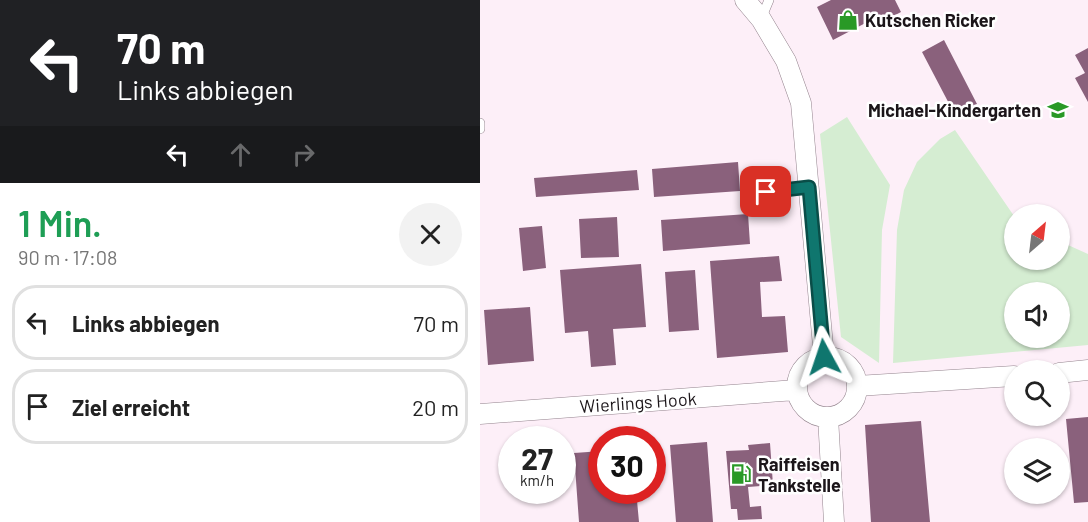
<!DOCTYPE html>
<html lang="de">
<head>
<meta charset="utf-8">
<style>
  body { margin:0; font-family:Barlow,sans-serif; background:#f2f2f2; color:#222; height:100vh; display:flex; flex-direction:column; font-size:22px; white-space:nowrap }
  * { box-sizing:border-box; margin:0 }
  p { font-size:20px; color:#767676 }
  .icon { flex:none; width:33px; height:33px; fill:none; stroke:currentColor; stroke-width:2; stroke-linecap:round; stroke-linejoin:round }
  .map { position:relative; flex:1; overflow:hidden }
  .side { display:flex; flex-direction:column; background:#fff; width:480px }
  .side>* { flex:none }
  .guide { background:#202124; color:#fff; overflow:hidden }
  .needle { width:39px; rotate:28deg }
  .buttons { position:absolute; left:524px; top:204px; display:grid; gap:12px }
  .buttons a { display:grid; place-items:center; width:66px; height:66px; border-radius:50%; background:#fff; box-shadow:0 2px 4px #0004; font-size:30px }
  .speed { position:absolute; left:18px; top:426px; display:flex; gap:12px; font-size:30px; font-weight:700; text-align:center }
  .speed>* { display:grid; place-content:center; width:78px; height:78px; border-radius:50%; background:#fff; box-shadow:0 2px 4px #0004; line-height:1 }
  .speed small { font-size:15px; font-weight:400 }
  .speed .limit { border:9px solid #d22; background:#fff; color:#111 }
  .pin { position:absolute; display:grid; place-items:center; width:51px; height:51px; color:#fff; margin:-26px; border-radius:12px; box-shadow:0 3px 9px #0006 }
  .me { position:absolute; width:66px; margin:-33px; rotate:355deg; stroke-linejoin:round; filter:drop-shadow(0 0 4px #0008) }
  .turn { display:flex; align-items:center; gap:21px; height:126px; padding:0 18px; font-size:27px }
  .turn .icon { width:78px; height:78px; stroke-width:2.5 }
  .turn b { display:block; font-size:42px; line-height:51px }
  .lanes { display:flex; align-items:center; height:57px; padding:0 18px; background:#0003; justify-content:center; gap:30px; direction:ltr }
  .lanes .off { opacity:.35 }
  .round { display:grid; place-items:center; flex:none; width:63px; height:63px; border-radius:32px; background:#f2f2f2 }
  .overview { display:flex; align-items:center; justify-content:space-between; height:102px; padding:0 18px }
  h1 { font-size:36px; font-weight:600; line-height:45px; color:#1e9e55 }
  ul { padding:0; list-style:none }
  li { display:flex; align-items:center; gap:18px; height:75px; margin:0 12px 9px; padding:0 6px; border:3px solid #e0e0e0; border-radius:24px }
  li div { flex:1 }
  li b { display:block; font-size:22px }
  li em { font-style:normal }
  main { display:flex; flex:1; min-height:0 }
  .map>svg:first-child { display:block }
</style>
</head>
<body>
<main>
<section class="side">
<div class="guide">
<div class="turn"><svg class="icon" aria-label="left" viewBox="0 0 24 24"><path d="M17 20v-9H6M10 6l-5 5 5 5"/></svg><div><b>70 m</b>Links abbiegen</div></div>
<div class="lanes"><svg class="icon" aria-label="left" viewBox="0 0 24 24"><path d="M17 20v-9H6M10 6l-5 5 5 5"/></svg><svg class="icon off" aria-label="ahead" viewBox="0 0 24 24"><path d="M12 20V5M6 11l6-6 6 6"/></svg><svg class="icon off" aria-label="right" viewBox="0 0 24 24"><path d="M7 20v-9h11M14 6l5 5-5 5"/></svg></div>
</div>
<div class="overview"><div><h1>1 Min.</h1><p>90 m · 17:08</p></div><a class="round"><svg class="icon" aria-label="close" viewBox="0 0 24 24"><path d="M6 6l12 12M18 6L6 18"/></svg></a></div>
<ul>
<li><svg class="icon" aria-label="left" viewBox="0 0 24 24"><path d="M17 20v-9H6M10 6l-5 5 5 5"/></svg><div><b>Links abbiegen</b></div><em>70 m</em></li>
<li><svg class="icon" aria-label="arrive" viewBox="0 0 24 24"><path d="M6 21V4h12l-3 4 3 4H6"/></svg><div><b>Ziel erreicht</b></div><em>20 m</em></li>
</ul>
</section>
<div class="map">
<svg width="608" height="522" viewBox="0 0 608 522">
  <rect width="100%" height="100%" fill="#fdeff8"/>
  <!-- green -->
  <path fill="#d5edd2" fill-rule="evenodd" d="M367,117L410,185L402,230L399,363L361,337L340,134Z
    M475,130L534,216V260H579V241L608,254V345L413,363L417,230L424,190L437,162L460,139ZM534,292H579V338H534Z"/>
  <!-- building -->
  <path fill="#8a617c" d="M351,0H415L421,12L400,23L397,17L353,40L337,7Z
    M464,40L497,104L475,115L442,52Z
    M608,48V102L595,78L605,73L595,55Z
    M258,162L260,191L174,197L172,169Z
    M157,170L159,190L56,197L54,178Z
    M268,214L270,244L183,251L181,220Z
    M137,217L139,257L101,258L99,219Z
    M62,226L66,268L43,271L39,228Z
    M299,256L302,281L280,282L282,317L305,316L308,352L237,358L230,261Z
    M161,264L166,327L133,329L136,365L111,367L108,331L85,333L80,270Z
    M215,270L219,330L189,332L185,272Z
    M50,307L54,361L8,365L4,310Z
    M608,417V502L594,503L586,419Z
    M441,421L450,522H391L385,425Z
    M227,442L233,522H196L190,445Z
    M290,443L293,485L268,487L270,507L281,506L282,519L258,520L257,509H251L246,451L269,450L268,445Z
    M122,451V490H156L159,522H99L94,453Z"/>
  <g fill="none" stroke-linecap="round" stroke-linejoin="round">
    <!-- lane casing -->
    <g stroke="#94848e" stroke-width="10">
      <path id="lane" d="M281,19L289,0
        M0,123V129
        M268,194L329,187"/>
    </g>
    <!-- street casing -->
    <g stroke="#94848e" stroke-width="21">
      <path id="street" d="M265,0L281,19L306,61L321,103L344,357
        M317 387a30 30 0 1 1 60 0a30 30 0 1 1-60 0Z
        M579,373L608,370
        M377,386L534,376
        M0,414L316,390
        M348,417L354,522"/>
    </g>
    <!-- lane -->
    <use href="#lane" stroke="#fff" stroke-width="9"/>
    <!-- street -->
    <use href="#street" stroke="#fff" stroke-width="20"/>
  </g>
  <g fill="none" stroke-linecap="round" stroke-linejoin="round">
    <!-- route casing -->
    <g stroke="#0a4d48" stroke-width="15">
      <path id="route" d="M286,192L329,187L344,357"/>
    </g>
    <!-- route -->
    <use href="#route" stroke="#0f766e" stroke-width="10"/>
  </g>
  <!-- icons -->
  <defs>
    <g id="shop-bare" transform="scale(1.62)"><path d="M-5-2.5h2.3a2.7 3.5 0 0 1 5.4 0H5L5.5 6h-11ZM-1.5-2.5h3a1.5 2.3 0 0 0-3 0Z" fill="#299926" stroke="#fff" stroke-width="2.5" paint-order="stroke"/></g>
    <g id="school-bare" transform="scale(1.62)"><path d="M0-5L7-2L0 1L-7-2ZM-4 1L0 2.5L4 1V4Q0 6-4 4Z" fill="#299926" stroke="#fff" stroke-width="2.5" paint-order="stroke"/></g>
    <g id="fuel-bare" transform="scale(1.62)"><path d="M-5.5-6h7V0h2V4h1.3V-2.5L3-4.5l.8-.8L6-3V5H2.5V1h-1V6h-7ZM-4.2-4.7v3.2H.2V-4.7Z" fill="#299926" stroke="#fff" stroke-width="2.5" paint-order="stroke"/></g>
  </defs>
  <g fill-rule="evenodd">
    <use href="#shop-bare" x="368" y="20"/>
    <use href="#school-bare" x="578" y="110"/>
    <use href="#fuel-bare" x="261" y="474"/>
  </g>
  <g text-anchor="middle" dominant-baseline="central" stroke-width="5" stroke-linejoin="round" paint-order="stroke">
    <!-- poi labels -->
    <g font-size="18" font-weight="bold" fill="#1b1519" stroke="#fff" text-anchor="start">
      <text x="385" y="20">Kutschen Ricker</text>
      <text x="561" y="110" text-anchor="end">Michael-Kindergarten</text>
      <text x="278" y="464">Raiffeisen<tspan x="278" dy="21">Tankstelle</tspan></text>
    </g>
    <!-- street labels -->
    <g font-size="18" fill="#1b1519" stroke="#fff">
      <text transform="translate(158 402) rotate(-4)">Wierlings Hook</text>
    </g>
  </g>
</svg>
<div class="buttons">
<a><svg class="needle" viewBox="-14 -14 28 28"><path d="M0-13l5 13h-10z" fill="#e53935"/><path d="M0 13l5-13h-10z" fill="#767676"/></svg></a>
<a><svg class="icon" aria-label="sound" viewBox="0 0 24 24"><path d="M4 9h4l5-4v14l-5-4H4zM17 9q2 3 0 6"/></svg></a>
<a><svg class="icon" aria-label="search" viewBox="0 0 24 24"><circle cx="10" cy="10" r="6"/><path d="M15 15l6 6"/></svg></a>
<a><svg class="icon" aria-label="layers" viewBox="0 0 24 24"><path d="M12 4l9 5-9 5-9-5zM3 14l9 5 9-5"/></svg></a>
</div>
<div class="speed"><div>27<small>km/h</small></div><div class="limit">30</div></div>
<div class="pin" style="left:286px;top:192px;background:#d93025"><svg class="icon" aria-label="arrive" viewBox="0 0 24 24"><path d="M6 21V4h12l-3 4 3 4H6"/></svg></div>
<svg class="me" style="left:344px;top:357px" viewBox="-20 -20 40 40"><path d="M0-17L14 15 0 8-14 15z" fill="#0f766e" stroke="#fff" stroke-width="4"/></svg>
</div>
</main>
</body>
</html>
